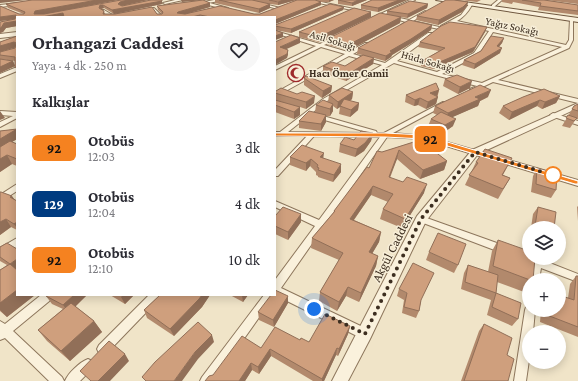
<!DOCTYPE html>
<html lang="tr">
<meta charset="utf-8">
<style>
:root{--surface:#fff;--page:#f7f7f7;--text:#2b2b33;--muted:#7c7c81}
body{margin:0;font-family:"Crimson Pro",serif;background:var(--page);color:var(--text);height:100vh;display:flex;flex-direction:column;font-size:15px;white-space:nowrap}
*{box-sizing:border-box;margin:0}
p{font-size:13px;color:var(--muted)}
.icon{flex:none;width:22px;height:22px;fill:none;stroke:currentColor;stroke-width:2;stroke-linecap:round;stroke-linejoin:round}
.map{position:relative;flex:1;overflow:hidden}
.drawer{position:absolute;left:16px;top:16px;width:260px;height:280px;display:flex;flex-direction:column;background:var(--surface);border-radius:0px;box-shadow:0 2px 10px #0003}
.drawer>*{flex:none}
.badge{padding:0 8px;border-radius:6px;font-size:14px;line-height:26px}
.tools{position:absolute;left:522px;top:221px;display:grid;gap:8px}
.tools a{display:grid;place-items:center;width:44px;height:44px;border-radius:50%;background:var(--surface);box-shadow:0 2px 10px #0003;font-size:20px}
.you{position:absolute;width:20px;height:20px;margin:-10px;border:3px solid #fff;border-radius:50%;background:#1a73e8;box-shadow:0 0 0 6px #1a73e833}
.map>.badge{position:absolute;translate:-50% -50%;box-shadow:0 0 0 2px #fff}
h2{padding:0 16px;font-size:15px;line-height:36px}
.round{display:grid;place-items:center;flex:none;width:42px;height:42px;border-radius:21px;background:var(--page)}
.summary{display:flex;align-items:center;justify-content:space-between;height:68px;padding:0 16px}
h1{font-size:19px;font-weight:700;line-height:30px}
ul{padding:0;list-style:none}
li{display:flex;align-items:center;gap:12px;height:56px;padding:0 16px}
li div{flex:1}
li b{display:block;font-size:15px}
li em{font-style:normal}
li .badge{min-width:44px;font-weight:700;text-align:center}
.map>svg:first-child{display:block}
</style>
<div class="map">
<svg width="578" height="381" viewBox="0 0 578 381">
<rect width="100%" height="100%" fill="#f0e4c8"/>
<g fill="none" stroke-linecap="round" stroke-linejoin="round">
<g stroke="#8d765c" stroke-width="2">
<path id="minor" d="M175 0H183L165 4 163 3Z
M243 0H249L280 8 278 9Z
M305 0H312L363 11 361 12Z
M410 0H415L375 19 372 18Z
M498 0H502L494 7H492V5Z
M206 2 228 8 229 9 227 10 205 4Z
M18 3 17 5 0 7V5Z
M469 4 472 5C468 12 464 17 457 21L566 45 569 40 570 19 573 18V40L569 48 498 80 578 99V103L493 82 472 92 470 91V89L477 86 435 75 394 63 327 101 288 132 370 133 314 117V115L316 114 376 131 377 133H384L443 102 445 103V105L393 133 426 136 578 180V186L423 139 387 137 326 224 325 227 323 228 281 288 369 330 371 334 369 338 365 339 361 338 275 295 214 381H200L202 377 264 295H275V280L315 226 275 207V201L319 220 380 137 314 136 278 176H275V170L307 136H275V132H280L323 99 382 65 349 56 275 97V93L345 54 321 47 275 70V66L316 46 275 33V31L320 44 335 36H339V38L324 45 348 52 365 43H369V45L353 54 385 63 428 33H432V35L397 61 437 72 474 53 489 31 454 23 441 28V26L461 15ZM493 32 562 47 482 83 442 74 478 55Z
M152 8H154L163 17H159Z
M102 10H104L116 17H111L102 12Z
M425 11 426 13 413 21 439 27V29L410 23 402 27 401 25 406 22 388 17 390 16 409 20Z
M17 67V71L0 78V74Z
M0 111 17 112V118L0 127V122L13 116 0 115Z
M553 113 578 121V125L551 116 550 115Z
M17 184V191L0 202V195Z
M421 216 508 247 510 250 508 253 505 254 418 221 417 219 418 217Z
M17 238V247L0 257V248Z
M525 254 529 255V258H537L578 274V282L541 268 539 280H529L532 265 522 261 520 258 522 255Z
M41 295H54L53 298 13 331 62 377 64 381H49L5 338 0 340V321L5 324Z
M149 295H161L160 298 107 353 103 355 99 353 97 349 99 345Z
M529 305V310H535L533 332H529V360L526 381H514L525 310 526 307Z
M88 359 92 361 94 365 92 369 80 381H65C68 373 80 362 88 359Z"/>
</g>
<g stroke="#8d765c" stroke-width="2">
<path id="tertiary" d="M214 0H225L196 5 194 4Z
M17 32V36L0 38V34Z
M578 103V108L478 154 426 221 370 339 348 381H332L417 216 472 150Z"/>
</g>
<g stroke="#6f573f" stroke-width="2">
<path id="secondary" d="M436 0H450L578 18V22Z"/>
</g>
<use href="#minor" fill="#faf1dc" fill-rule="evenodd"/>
<use href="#tertiary" fill="#faf1dc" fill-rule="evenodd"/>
<use href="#secondary" fill="#faf1dc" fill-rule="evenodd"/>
</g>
<path fill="#b2896c" d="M32 0H118L43 14 121 0H148L122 6 151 0H162V4L114 14 104 8 101 9 104 11 105 14H115L152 7 157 14H162L158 10 157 6 203 0 210 3V7L184 14 220 6 254 14H260L297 0H334L329 2H321V5L275 24V17H17V26L6 28 3 32 0 33V22L15 19 0 21V6L19 14H24L8 8 6 4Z
M215 0H296L278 5 263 3 270 4V8L259 13 215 3Z
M338 0H367L352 6 338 4Z
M372 0H407L378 12 361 9V5Z
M460 0H481L477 2Z
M502 0H544L578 5V15L538 10 539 7 513 2 512 4 502 2Z
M546 0H578V4Z
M468 2 467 6 462 12 438 25 416 20 417 16Z
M428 4 427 8 407 18 401 17 400 23 349 50 328 45 329 38 387 14V11Z
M344 7 343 10 291 33 275 30 283 37 275 40V25Z
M371 12V17L319 42 299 37V32Z
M432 25 431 30 410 44 392 55 391 57 385 61 374 58 373 64 346 81 323 73V66H345L362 55 357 54 358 48Z
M487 27 485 32 473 52 433 69 421 66 422 61 439 51 418 47 420 42Z
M17 36V71L15 66 0 73V59L13 61 15 66V61L0 59V52L15 48V47L0 52V42Z
M504 38 502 43 499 47 500 53 474 69 462 65 464 60Z
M304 78 332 86 331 92 322 98 304 85Z
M445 79 470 88 458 94 443 86Z
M439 90 436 104 426 109 418 105 414 106 405 102 406 95Z
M275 91 314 103 306 109 300 107V115L294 119 275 112Z
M353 92 352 99 350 101 359 103 358 110 350 117 339 114 340 107 337 109 333 106V111L330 116H326V122L321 131 299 128V121L315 112 316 105 328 102 329 95Z
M560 96 556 103 542 109 537 106 509 120 499 113 503 106Z
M488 97 480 101 478 106 452 117 453 126 443 133 428 126 431 119 437 115 433 113 435 106Z
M578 104V119H576L570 128 562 126 574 106Z
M17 129V139L12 142 17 144V166L12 164 0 172V131Z
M373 133 371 141 364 151 355 157 339 152 340 144Z
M420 140 447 161 444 170 420 179 397 159 390 178 424 193 402 228 380 219 383 209 388 202 371 195 354 220 381 232 379 242 372 254 378 256 376 266 359 302 346 296 337 311 319 301 320 292 339 260 311 248 312 238 333 213 334 211 382 152Z
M290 157 324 158 341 172 333 182 318 177V176L316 175V172L310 166 306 171 290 165Z
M512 158 503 175 510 178 498 199 465 185 476 162Z
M537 168 556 190 551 198 531 192 533 176Z
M0 192 17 201V230L11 227 0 235Z
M578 206V221L577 207Z
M538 207 554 228H531L533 214Z
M301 214V222L288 240 275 234V216Z
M498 240 533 280H529V286L524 292 497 282 496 293 518 319 512 326 487 315 491 300 461 289 464 273 468 265 488 272 492 251Z
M7 243 17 295H35L7 317 0 311V270L7 265 0 261V247Z
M429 252 458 265 454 273 426 260Z
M576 276H578V337L540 322 541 310H559L568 298 570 284Z
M399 289 421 301 419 311 416 318 402 313 404 300 397 296Z
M48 295H87L75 306 94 321 102 332 70 361 47 341 38 330 63 309 52 304 46 296Z
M110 295H134L125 304Z
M160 295H210L202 307 174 336 147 318 144 310Z
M230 295H248L243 302Z
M288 296V303L274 327 259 320 258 312Z
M484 324 507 355 508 381H461L479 331Z
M350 326 348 334 338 356 336 355 324 381H313L271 356 259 374 252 370 245 381H205L213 375 261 348 300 340 309 342Z"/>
<path fill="#916f58" d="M0 0H27L0 3Z
M97 0H118L37 16 34 14 35 11Z
M128 0H148L121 6 118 4 120 2Z
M162 0V4L114 14 112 10Z
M181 0H205L182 2Z
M283 0H296L278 5V2Z
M329 0H334L329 2Z
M358 0H367L352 6V3Z
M399 0H407L378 12V8Z
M321 2V5L275 24V20Z
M468 2 467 6 462 12 438 25 439 20Z
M210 3V7L179 16 177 13 178 12Z
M270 4V8L259 13V9Z
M428 4 427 8 407 18 408 14Z
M100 5H103L104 8 101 9 99 8Z
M344 7 343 10 291 33V29Z
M371 12V17L319 42V37Z
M63 13 64 17H42Z
M16 15 17 19 0 21V17Z
M200 15V17H192Z
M401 17 400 23 349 50 350 44Z
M17 21V26L6 28 3 32 0 33V28L4 23Z
M432 25 431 30 410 44 392 55 391 57 385 61 386 56 390 51Z
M487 27 485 32 473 52 433 69 435 64Z
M283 33V37L275 40V36Z
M300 38V43L280 52V47Z
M504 38 502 43 495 51 497 46Z
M14 42 17 47 0 52V46Z
M502 48 500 53 474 69 475 64Z
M288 50V55L287 58 275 65V60Z
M374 58 373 64 346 81 347 75Z
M13 61 15 66 0 73V67Z
M472 81 470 88 458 94 460 87Z
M332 86 331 92 322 98 323 91Z
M439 90 437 96 430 93Z
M491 90 488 97 480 101 478 106 446 120 448 113 475 97Z
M353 92 352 99 340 107V106V107L337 109 338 102Z
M315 96 314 103 306 109V102Z
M560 96 556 103 542 109 545 102Z
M438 97 436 104 426 109 428 102Z
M420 98 418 105 414 106 415 100Z
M540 100 537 106 509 120 512 112Z
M359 103 358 110 350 117 351 110Z
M333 104V111L330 116V109Z
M300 107V115L294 119V112Z
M0 111 5 118 0 120Z
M326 115V122L321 131V124Z
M456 119 453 126 443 133 445 125Z
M17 129V139L0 149V139Z
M373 133 371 141 364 151 355 157 357 149Z
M399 150 397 159 386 186 389 177Z
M324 153 323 160 320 157Z
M7 155 12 164 0 172V159Z
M311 159 310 166 306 171V163Z
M447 161 444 170 420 179 423 170Z
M341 164V172L333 182 334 175Z
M427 184 424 193 402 228 405 219Z
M373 186 371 195 348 228 350 219Z
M12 196 17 203 10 197Z
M301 214V222L288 240V232Z
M6 219 11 227 0 235V222Z
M17 222V228L14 224Z
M381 232 379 242 367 262 369 252Z
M378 256 376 266 359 302 361 293Z
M17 259V271L10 264Z
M348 287 346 296 337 311 339 302Z
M17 290V295H35L7 317 0 310V303Z
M74 295H87L69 313 63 305Z
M123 295H134L125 304 121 297Z
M202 295H210L202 307 174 336 170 329Z
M242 295H248L243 302Z
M288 296V303L274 327 273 320Z
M94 321 102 332 70 361 61 351Z
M350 326 348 334 338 356 339 349Z
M212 335 214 342 198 359 182 381H174L195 352Z
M337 348 336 355 324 381H322V379Z
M270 349 271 356 259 374 258 367Z
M125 354 129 361 110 381H98Z
M251 363 252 370 245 381H239Z"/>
<path fill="#cf9f7d" stroke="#916f58" d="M32 0H97L35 11 34 14H44L121 0H128L120 2 118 4 122 6 151 0H162V1L112 10 103 5H100L99 8 104 11 103 14H115L152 7 157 14H162L163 12 157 6 203 0 210 3 178 12 177 13 185 14 220 6 254 14H260L297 0H315L321 2 275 20V17H210L200 15 192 17H64L63 13 42 17H17V21L4 23 1 28H0V22L15 19 16 15 0 17V6L19 14H24L25 12 6 4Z
M219 0H252L270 4 259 9Z
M269 0H283L278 2Z
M338 0H358L352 3Z
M372 0H399L378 8 361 5Z
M446 0H454L468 2 463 7 439 20 417 16Z
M522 0H544L578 5V11L540 6 541 3Z
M410 1 428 4 408 14 387 11Z
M330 4 344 7 291 29 275 26V25Z
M354 8 371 12 319 37 299 32Z
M380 13 401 17 350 44 329 38Z
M409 20 432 25 411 39 390 51 392 52 386 56 358 48Z
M450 22 487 27 475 47 435 64 422 61 445 48 420 42 441 26Z
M275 30 283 33 275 36Z
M291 35 300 38 280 47 288 50 287 54 275 60V42Z
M17 36V68L15 67V57L0 55V52L15 48 16 43 14 42 0 46V42Z
M491 36 504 38 497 46 502 48 475 64 464 60 481 51Z
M363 55 374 58 347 75 323 66 332 62 345 66Z
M0 59 13 61 0 67Z
M457 75 472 81 460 87 445 79Z
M306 76 332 86 323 91 304 78Z
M436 83 439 90 430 93 438 97 428 102 420 98 415 100 406 95Z
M480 85 491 90 475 97 480 99 448 113 435 106Z
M281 88 297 94 302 92 315 96 306 102 275 93V91H276Z
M342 88 353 92 338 102 329 95Z
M544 89 560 96 545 102 540 100 512 112 503 106 523 97Z
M344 99 359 103 351 110 340 106Z
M275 100 300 107 294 112 275 105Z
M323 100 333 104 330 109 316 105Z
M578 104V111L572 109 574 106Z
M309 111 326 115 321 124 299 121Z
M441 112 456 119 445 125 431 119Z
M568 115 577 118 574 121 566 118Z
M17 129 0 139V131Z
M361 131 373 133 365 143 357 149 340 144 345 137 354 140Z
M420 140 447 161 423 170 399 150 389 177 403 182 407 177 427 184 405 219 383 209 393 194 373 186 350 219 381 232 369 252 378 256 361 293 348 287 339 302 320 292 343 253 312 238 335 211H334L367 167 369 168 377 151 382 152Z
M10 141 17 144V159L7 155 0 159V147Z
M302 145 324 153 320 157 341 164 334 175 318 170 319 168 317 167 318 165 311 159 306 163 290 157Z
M485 149 512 158 502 175 510 178 503 189 469 175 478 163 476 162Z
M537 168 557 174 556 190 536 184Z
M0 192H1L12 196 10 197 17 201V222L14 224 6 219 0 222Z
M283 207 301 214 288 232 275 226V216Z
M538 207 556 212 554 228H542L535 226Z
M438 233 466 244 458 265 429 252Z
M498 240 529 251V258H535L533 280H530L493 266Z
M7 243 17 249V259L10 264 0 257V247Z
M413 263 434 273 421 300 419 311 404 307 407 293 399 289Z
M10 264 17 270V290L0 303V270Z
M468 265 498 275 496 293 465 282Z
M576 276H578V327L547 315V310H559V295L574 300Z
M275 290 288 296 273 320 258 312 271 295H275Z
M496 293 521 303 518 319 492 307Z
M48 295H74L63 305 46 296Z
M160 295H202L199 299 170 329 144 310Z
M71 303 94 321 61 351 38 330Z
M325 314 350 326 339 349 337 348 322 379 270 349 258 367 251 363 239 381H205L209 376 213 375 242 336 261 348 275 327 300 340 301 338 309 342Z
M198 322 212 335 195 352 174 381H146L142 377 155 362Z
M484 324 512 338 507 355 514 359 508 381H464Z
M109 341 125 354 98 381H91L80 371Z"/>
<path fill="#f58220" stroke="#fff" d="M273 133H385L424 135 578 181V184H575L424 139 385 137 275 136H273Z"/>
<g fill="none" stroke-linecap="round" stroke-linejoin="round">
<path stroke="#3d2e20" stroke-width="4" stroke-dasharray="0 7.2" d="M314 309 365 334 421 219 475 152 553 175"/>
</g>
<defs>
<g id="mosque-ring" transform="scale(0.9)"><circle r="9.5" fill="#f7eed8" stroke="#9e2a2b" stroke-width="1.5"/><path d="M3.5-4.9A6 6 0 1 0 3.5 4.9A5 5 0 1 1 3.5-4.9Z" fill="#9e2a2b"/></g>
</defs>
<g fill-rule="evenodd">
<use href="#mosque-ring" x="296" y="73"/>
</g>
<circle fill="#fff" stroke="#f58220" stroke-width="2" cx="553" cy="175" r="8"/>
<g text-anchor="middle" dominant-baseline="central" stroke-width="3" stroke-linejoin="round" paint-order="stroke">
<g font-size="11" fill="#3d2e20" stroke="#f7eed8">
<text transform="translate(512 26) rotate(12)">Yağız Sokağı</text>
<text transform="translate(333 40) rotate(17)">Asil Sokağı</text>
<text transform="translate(428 61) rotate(16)">Hüda Sokağı</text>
</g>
<g font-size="11" font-weight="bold" fill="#3d2e20" stroke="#f7eed8" text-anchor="start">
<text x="309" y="73">Hacı Ömer Camii</text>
</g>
<g font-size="13" fill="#3d2e20" stroke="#f7eed8">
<text transform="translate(392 248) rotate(-63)">Akgül Caddesi</text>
</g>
</g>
</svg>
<div class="tools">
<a><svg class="icon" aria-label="layers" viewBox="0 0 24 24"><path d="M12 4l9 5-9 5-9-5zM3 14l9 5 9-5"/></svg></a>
<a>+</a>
<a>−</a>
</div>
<div class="you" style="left:314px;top:309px"></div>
<b class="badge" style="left:430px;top:139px;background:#f58220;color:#111">92</b>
<section class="drawer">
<div class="summary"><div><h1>Orhangazi Caddesi</h1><p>Yaya · 4 dk · 250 m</p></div><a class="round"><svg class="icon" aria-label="heart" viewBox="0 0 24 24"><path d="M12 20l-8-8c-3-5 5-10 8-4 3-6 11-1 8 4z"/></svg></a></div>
<h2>Kalkışlar</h2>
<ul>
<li><span class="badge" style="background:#f58220;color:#111">92</span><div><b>Otobüs</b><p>12:03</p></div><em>3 dk</em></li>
<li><span class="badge" style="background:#003b80;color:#fff">129</span><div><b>Otobüs</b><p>12:04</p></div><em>4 dk</em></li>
<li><span class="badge" style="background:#f58220;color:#111">92</span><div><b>Otobüs</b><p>12:10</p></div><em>10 dk</em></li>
</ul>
</section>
</div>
